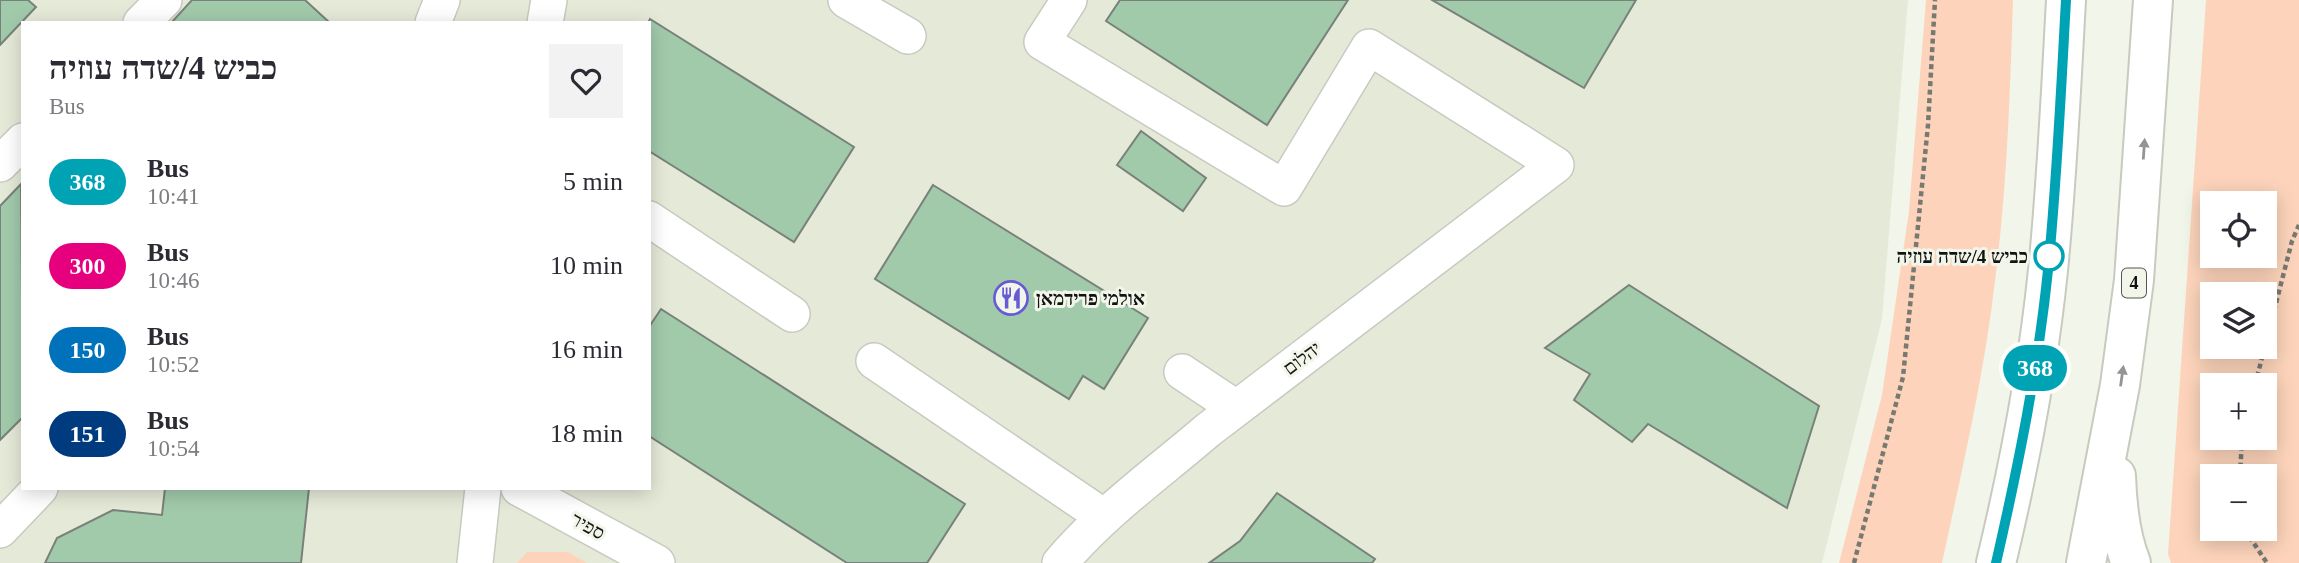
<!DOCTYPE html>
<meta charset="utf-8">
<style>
:root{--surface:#fff;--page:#f2f2f3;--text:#2b2b33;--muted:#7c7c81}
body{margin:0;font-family:"Times New Roman","Noto Sans Hebrew",serif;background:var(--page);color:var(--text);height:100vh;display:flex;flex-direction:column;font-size:26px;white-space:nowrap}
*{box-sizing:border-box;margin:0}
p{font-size:23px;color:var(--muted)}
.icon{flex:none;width:38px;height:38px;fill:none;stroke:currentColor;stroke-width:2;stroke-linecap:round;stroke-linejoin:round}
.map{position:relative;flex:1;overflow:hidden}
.details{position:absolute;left:21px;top:21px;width:630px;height:469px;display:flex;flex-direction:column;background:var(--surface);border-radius:0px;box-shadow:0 4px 18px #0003}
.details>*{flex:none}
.badge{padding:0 14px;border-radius:23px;font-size:24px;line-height:46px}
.tools{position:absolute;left:2200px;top:191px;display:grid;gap:14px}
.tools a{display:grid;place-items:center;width:77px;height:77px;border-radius:0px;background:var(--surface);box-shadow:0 4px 18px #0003;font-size:35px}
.map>.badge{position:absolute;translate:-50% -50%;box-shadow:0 0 0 4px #fff}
.round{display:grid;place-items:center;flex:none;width:74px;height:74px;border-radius:0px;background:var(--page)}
.summary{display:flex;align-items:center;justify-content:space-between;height:119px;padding:0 28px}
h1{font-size:33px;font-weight:800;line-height:52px}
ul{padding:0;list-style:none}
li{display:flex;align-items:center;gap:21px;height:84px;padding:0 28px}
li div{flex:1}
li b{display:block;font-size:26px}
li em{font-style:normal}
li .badge{min-width:77px;font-weight:700;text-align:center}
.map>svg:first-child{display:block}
</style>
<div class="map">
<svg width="2299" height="563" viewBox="0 0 2299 563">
<rect width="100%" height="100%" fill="#f2f5ea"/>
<path fill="#e5ead8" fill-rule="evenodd" d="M0 0H1908L1882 319 1822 563H0ZM23 23H649V488H23Z"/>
<path fill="#fdd4bb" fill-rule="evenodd" d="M1926 0H2013C2010 94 2007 188 1995 281 1984 376 1962 470 1942 563H1839L1882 395 1909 211Z
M2206 0H2299V563H2171L2168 554ZM2212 203H2264V256H2212ZM2264 294V346H2212V294ZM2212 385H2264V438H2212ZM2212 476H2264V528H2212Z
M527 552H568L587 563H517Z"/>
<path fill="#a1caab" stroke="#79817a" stroke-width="2" d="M0 0H28L36 7 0 45Z
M192 0H305L330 23H171Z
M1120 0H1348L1267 125 1106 21Z
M1432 0H1636L1584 88Z
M650 19 854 147 794 242 649 151 648 23Z
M1141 131 1206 178 1183 211 1117 165Z
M21 184 23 417 0 440V206Z
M933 185 1148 318 1104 389 1083 376 1069 399 875 279Z
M1629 285 1819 406 1787 508 1648 424 1632 442 1574 400 1590 374 1545 348Z
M661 309 965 504 927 563H847L649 436V327Z
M165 488H309L301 563H45L57 538 113 510 162 515Z
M1277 493 1375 559 1372 563H1209L1240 541Z"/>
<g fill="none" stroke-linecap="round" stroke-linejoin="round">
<g stroke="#c8cac0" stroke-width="38">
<path id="minor" d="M846 0 908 36
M141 23 164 0
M433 23 442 0
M545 23 549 0
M0 164 23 141
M649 219 792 314
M874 361 1104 517
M1182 372 1236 408
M519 488 657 563
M0 530 40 488
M475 563 483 488
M1060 563C1103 512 1158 473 1208 430L1556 165 1369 47 1284 188 1042 42 1069 0"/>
</g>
<g stroke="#c8cac0" stroke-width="42">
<path id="highway" d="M2116 476C2117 505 2120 536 2131 563
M1996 563C2019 467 2038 369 2048 270 2057 181 2061 90 2066 0
M2086 563 2120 385 2134 280 2153 0"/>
</g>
<path stroke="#777973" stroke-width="4.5" stroke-dasharray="5 3.5" stroke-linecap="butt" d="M2255 385 2292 241 2299 225
M2240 476 2242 438
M2248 528 2251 539 2267 563
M1854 563 1903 377 1928 125 1935 0"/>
<use href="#minor" stroke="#fff" stroke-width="35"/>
<use href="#highway" stroke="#fff" stroke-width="38"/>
</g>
<defs><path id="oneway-solid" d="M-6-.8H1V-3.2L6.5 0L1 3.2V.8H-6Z" transform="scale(1.75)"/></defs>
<g fill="#949593">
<use href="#oneway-solid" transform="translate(2144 149) rotate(-86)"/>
<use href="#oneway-solid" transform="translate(2122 376) rotate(-82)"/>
</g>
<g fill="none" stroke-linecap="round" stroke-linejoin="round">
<g stroke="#fff" stroke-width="16">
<path id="line" d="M1996 563C2018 467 2038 369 2048 270 2057 181 2061 90 2066 0"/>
</g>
<use href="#line" stroke="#00a3b4" stroke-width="10"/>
</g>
<defs>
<g id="restaurant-ring" transform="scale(1.75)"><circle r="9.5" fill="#f2f5ea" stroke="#675bd5" stroke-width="1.5"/><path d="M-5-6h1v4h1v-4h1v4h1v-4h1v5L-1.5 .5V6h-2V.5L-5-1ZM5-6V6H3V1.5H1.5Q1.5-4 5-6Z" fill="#675bd5"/></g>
</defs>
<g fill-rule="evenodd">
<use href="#restaurant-ring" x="1011" y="298"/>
</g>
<circle fill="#fff" stroke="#00a3b4" stroke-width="3.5" cx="2049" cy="256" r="14"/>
<g text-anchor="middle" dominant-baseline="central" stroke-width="6" stroke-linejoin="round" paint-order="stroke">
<rect fill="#f2f5ea" stroke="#555751" stroke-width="2" x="2122" y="268.5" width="24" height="29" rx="5"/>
<g font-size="18" font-weight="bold" fill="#121310">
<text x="2134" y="283">4</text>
</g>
<g font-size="19" font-weight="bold" fill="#121310" stroke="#f2f5ea" text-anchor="end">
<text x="2028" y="256">כביש 4/שדה עוזיה</text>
</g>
<g font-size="19" font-weight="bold" fill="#121310" stroke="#f2f5ea" text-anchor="start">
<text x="1036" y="298">אולמי פרידמאן</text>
</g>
<g font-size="19" fill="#121310" stroke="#f2f5ea">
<text transform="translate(1302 358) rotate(-37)">יהלום</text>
<text transform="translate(588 526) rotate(29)">ספיר</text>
</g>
</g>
</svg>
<div class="tools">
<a><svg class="icon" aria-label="locate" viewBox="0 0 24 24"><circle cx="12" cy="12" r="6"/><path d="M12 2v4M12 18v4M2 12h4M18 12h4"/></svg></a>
<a><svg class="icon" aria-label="layers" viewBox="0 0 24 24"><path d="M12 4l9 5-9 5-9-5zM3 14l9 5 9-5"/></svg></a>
<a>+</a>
<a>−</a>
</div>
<b class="badge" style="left:2035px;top:368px;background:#00a3b4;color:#fff">368</b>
<section class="details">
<div class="summary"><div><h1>כביש 4/שדה עוזיה</h1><p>Bus</p></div><a class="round"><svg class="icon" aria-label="heart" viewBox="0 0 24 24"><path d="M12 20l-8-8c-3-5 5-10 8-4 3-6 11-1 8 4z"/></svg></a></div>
<ul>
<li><span class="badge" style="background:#00a3b4;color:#fff">368</span><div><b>Bus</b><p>10:41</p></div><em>5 min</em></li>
<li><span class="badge" style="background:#e6007e;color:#fff">300</span><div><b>Bus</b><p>10:46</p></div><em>10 min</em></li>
<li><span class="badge" style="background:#0072bc;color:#fff">150</span><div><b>Bus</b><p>10:52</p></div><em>16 min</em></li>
<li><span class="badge" style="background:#003b80;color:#fff">151</span><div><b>Bus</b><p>10:54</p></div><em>18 min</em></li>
</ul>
</section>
</div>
